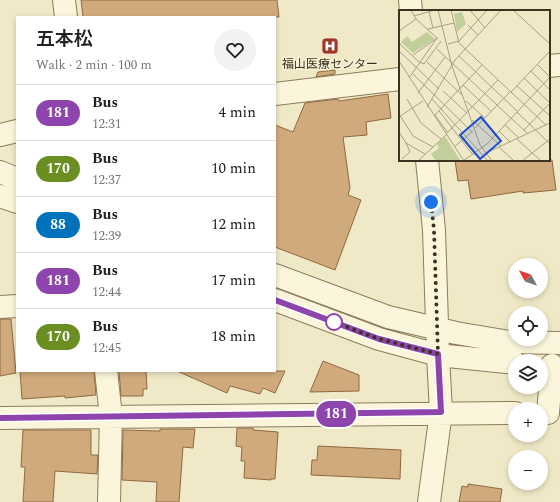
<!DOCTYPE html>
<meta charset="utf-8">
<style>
:root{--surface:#fff;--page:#f2f2f2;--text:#222;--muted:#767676;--line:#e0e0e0}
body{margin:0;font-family:Spectral,"Noto Sans JP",serif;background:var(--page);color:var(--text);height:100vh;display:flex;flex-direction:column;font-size:15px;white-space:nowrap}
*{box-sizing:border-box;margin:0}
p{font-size:13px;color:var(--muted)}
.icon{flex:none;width:22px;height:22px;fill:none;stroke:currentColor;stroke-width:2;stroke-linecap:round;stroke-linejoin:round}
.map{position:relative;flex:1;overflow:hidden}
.drawer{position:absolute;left:16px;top:16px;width:260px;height:356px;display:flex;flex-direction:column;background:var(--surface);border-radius:0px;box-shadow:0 2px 6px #0003}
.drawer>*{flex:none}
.badge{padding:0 8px;border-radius:13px;font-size:14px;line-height:26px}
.needle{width:26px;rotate:310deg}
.buttons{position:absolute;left:508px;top:258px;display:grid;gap:8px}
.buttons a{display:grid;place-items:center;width:40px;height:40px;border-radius:50%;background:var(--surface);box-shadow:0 2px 6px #0003;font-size:20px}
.you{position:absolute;width:20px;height:20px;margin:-10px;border:3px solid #fff;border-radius:50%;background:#1a73e8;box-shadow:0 0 0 6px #1a73e833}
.map>.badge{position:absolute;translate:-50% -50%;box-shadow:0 0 0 2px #fff}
.round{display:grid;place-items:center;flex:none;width:42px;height:42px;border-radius:21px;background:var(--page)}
.summary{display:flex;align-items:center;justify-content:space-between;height:68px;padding:0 20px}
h1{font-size:19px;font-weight:600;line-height:30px}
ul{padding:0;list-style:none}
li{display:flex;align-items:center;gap:12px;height:56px;padding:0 20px;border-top:1px solid var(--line)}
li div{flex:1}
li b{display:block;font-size:15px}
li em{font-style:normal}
li .badge{min-width:44px;font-weight:700;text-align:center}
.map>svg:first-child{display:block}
</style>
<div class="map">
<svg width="560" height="502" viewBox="0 0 560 502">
<rect width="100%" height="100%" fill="#f0e9c7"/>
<path fill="#d0aa7c" stroke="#8e6940" d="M81 0H277L279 17H83Z
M335 70V74L316 77 318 72Z
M388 94 391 118 366 122 367 135 343 137 350 188 348 195 361 200 335 270 275 247V125L293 132 305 103 338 99 339 101Z
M455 160H552L556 190 523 193V191L471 199 468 180 458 181Z
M0 319H11L16 373 0 376Z
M323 361 359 375V391L310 392Z
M20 371H94L96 395 65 398V396L22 399Z
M119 371H146L147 389H143V396H121Z
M177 371H285L275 393 263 388 260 394 230 386 227 393Z
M237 428H253V430L278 432 275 479H271V480L244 478 245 461H241L242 447 236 446Z
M160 429H195L193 448 183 447 179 502H156L157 482 122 480 123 430 160 431Z
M23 430H91V455H98L97 474 55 471 53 502H23L25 467H21Z
M318 446 401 450 400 479 311 475 312 460H317Z
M468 484 502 489 500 502H459L462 486 468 487Z"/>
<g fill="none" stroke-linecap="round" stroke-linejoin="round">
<g stroke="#8d7c5b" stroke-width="24">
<path id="minor" d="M64 0 66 17
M410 0 411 11
M549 66 560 65
M275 94 400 79
M0 135 17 131
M427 160 434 230 438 355 441 412 429 502
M0 172 17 179
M0 196 17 202
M275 275 388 317 456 333 509 342 560 343
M275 300 379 339 438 355 515 363
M0 307 17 306
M106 371 111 416 109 502
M548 413 552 365
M0 418 515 413"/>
</g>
<use href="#minor" stroke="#faf5db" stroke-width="22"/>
</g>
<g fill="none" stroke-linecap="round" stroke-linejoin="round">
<g stroke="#fff" stroke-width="9">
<path id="line" d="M0 418 441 412 438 354 379 339 275 300"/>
</g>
<use href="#line" stroke="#8e44ad" stroke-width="6"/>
<path stroke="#3d3220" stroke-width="4" stroke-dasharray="0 7.2" d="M334 322 379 339 438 354 434 230 431 202"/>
</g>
<defs>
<g id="hospital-square" transform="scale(0.9)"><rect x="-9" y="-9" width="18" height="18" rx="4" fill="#9f3729" stroke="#f7f2d7"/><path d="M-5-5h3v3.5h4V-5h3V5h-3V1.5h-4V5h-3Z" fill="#fff"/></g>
</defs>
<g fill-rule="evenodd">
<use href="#hospital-square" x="330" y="46"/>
</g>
<circle fill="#fff" stroke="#8e44ad" stroke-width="2" cx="334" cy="322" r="8"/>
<g text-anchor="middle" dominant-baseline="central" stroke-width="3" stroke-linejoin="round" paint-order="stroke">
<g font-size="12" fill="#3d3220" stroke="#f7f2d7">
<text x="330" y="64">福山医療センター</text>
</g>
</g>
<g transform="translate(399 10)">
<rect width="151" height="151" fill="#f0e9c7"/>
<path d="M63 2 67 14 58 22 55 4ZM28 22 36 29 17 41 14 43 2 32 8 26 13 32ZM46 127 47 128 61 150 37 151 32 144 40 138 38 134Z" fill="#c2cf9a"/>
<path fill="none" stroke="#a8a084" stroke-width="1" d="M12 0 17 9 39 29M39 0 53 56 81 135 93 151M52 0 60 33 147 115M71 0 86 18M114 0 151 34M30 2 34 18M15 6 36 0M69 15 79 25M29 19 55 13M0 21 17 9M0 33 20 52 25 54 42 31M49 34 60 31 88 0M38 39 129 124M0 41 40 79M14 45 37 29M60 46 119 102M0 51 65 151M28 52 63 85M138 54 151 67M132 61 151 80M14 64 73 122M10 68 38 28M125 68 151 93M64 75 92 101M118 76 151 106M44 81 68 103M112 82 151 41M19 83 46 47M8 89 22 113 42 129M33 89 89 151M67 91 86 108M28 97 56 50 102 0M40 101 74 145M118 102 151 134M0 104 14 126 34 137M36 105 49 123M35 106 83 55M0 107 24 91M73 110 102 136M106 115 120 128M76 118 111 82M125 120 151 93M100 121 111 132M0 122 7 133 26 144M47 124 99 70M118 129 142 151M55 137 74 121M100 137 115 151M87 143 151 113M3 149 11 142 7 133M19 151 47 125M64 151 88 134 151 67M123 151 151 129"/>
<path fill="#1d4ed8" fill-opacity="0.15" stroke="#1d4ed8" stroke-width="2" d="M82 107 102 131 81 149 61 125Z"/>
<rect width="151" height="151" fill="none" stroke="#3d3220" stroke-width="2"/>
</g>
</svg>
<div class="buttons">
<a><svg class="needle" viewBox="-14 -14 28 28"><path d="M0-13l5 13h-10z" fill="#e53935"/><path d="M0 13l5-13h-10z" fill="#767676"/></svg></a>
<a><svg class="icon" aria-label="locate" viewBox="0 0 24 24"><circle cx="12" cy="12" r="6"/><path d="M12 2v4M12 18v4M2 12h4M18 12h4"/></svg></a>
<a><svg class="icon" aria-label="layers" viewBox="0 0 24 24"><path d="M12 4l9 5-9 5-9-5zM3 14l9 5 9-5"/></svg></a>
<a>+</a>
<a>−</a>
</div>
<div class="you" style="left:431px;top:202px"></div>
<b class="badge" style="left:336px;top:414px;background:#8e44ad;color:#fff">181</b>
<section class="drawer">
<div class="summary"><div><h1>五本松</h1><p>Walk · 2 min · 100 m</p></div><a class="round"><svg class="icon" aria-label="heart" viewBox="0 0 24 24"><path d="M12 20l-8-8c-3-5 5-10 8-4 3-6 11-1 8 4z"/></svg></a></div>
<ul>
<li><span class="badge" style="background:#8e44ad;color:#fff">181</span><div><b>Bus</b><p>12:31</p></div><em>4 min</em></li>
<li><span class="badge" style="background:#6b8e23;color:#fff">170</span><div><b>Bus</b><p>12:37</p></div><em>10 min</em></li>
<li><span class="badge" style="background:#0072bc;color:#fff">88</span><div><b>Bus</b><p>12:39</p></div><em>12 min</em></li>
<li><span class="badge" style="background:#8e44ad;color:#fff">181</span><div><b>Bus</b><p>12:44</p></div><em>17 min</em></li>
<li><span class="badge" style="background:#6b8e23;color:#fff">170</span><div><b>Bus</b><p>12:45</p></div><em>18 min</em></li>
</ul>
</section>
</div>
